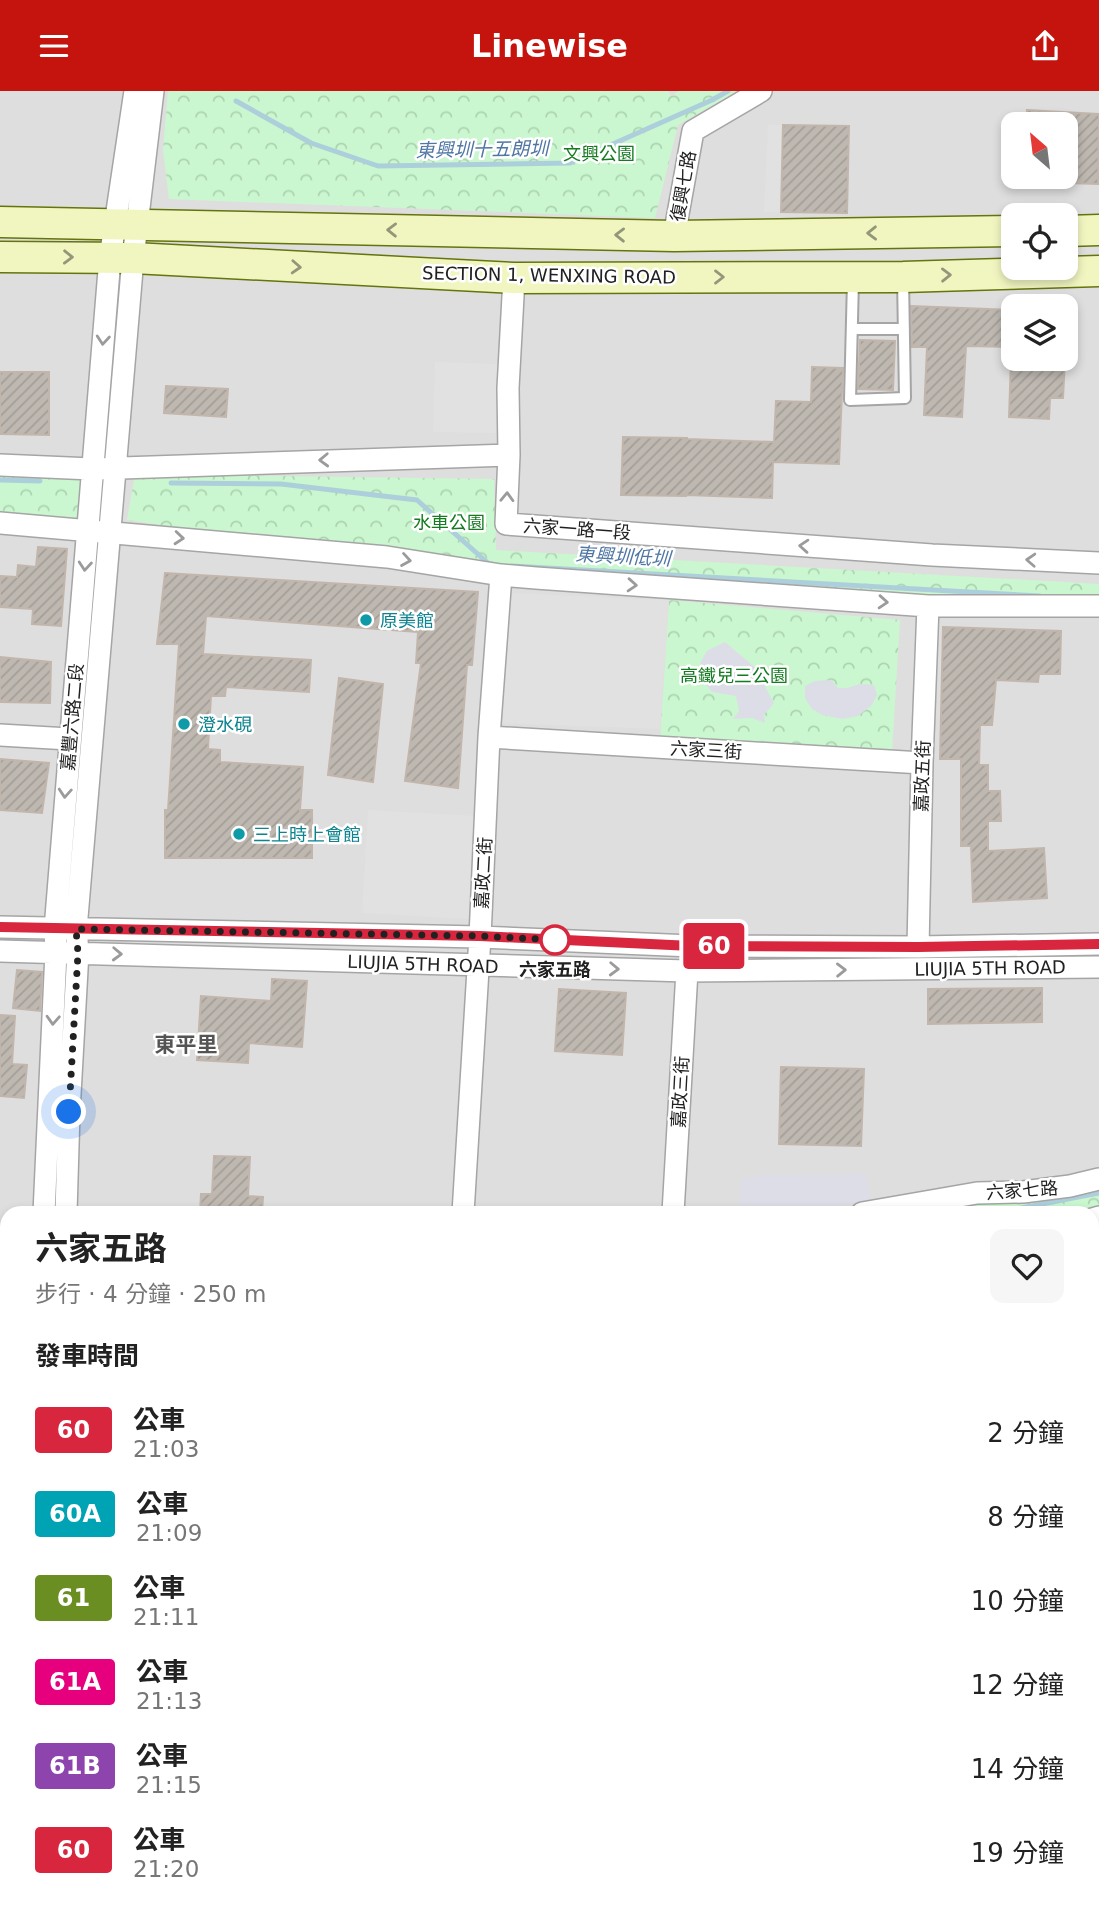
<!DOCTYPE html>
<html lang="zh-TW">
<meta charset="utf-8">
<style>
:root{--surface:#fff;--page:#f6f6f6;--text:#222;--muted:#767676;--accent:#c5140e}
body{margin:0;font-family:"DejaVu Sans","Noto Sans TC",sans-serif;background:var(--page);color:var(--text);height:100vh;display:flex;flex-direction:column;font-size:26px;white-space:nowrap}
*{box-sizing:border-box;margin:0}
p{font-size:23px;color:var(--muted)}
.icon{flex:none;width:38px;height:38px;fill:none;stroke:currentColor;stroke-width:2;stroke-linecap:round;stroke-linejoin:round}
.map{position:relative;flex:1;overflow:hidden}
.panel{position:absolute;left:0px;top:1115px;width:1099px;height:702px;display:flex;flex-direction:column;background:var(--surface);border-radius:21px 21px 0 0;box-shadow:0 4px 10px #0003}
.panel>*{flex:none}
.badge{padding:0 14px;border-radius:5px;font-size:24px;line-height:46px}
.needle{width:46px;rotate:332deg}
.tools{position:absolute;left:1001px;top:21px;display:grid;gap:14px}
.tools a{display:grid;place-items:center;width:77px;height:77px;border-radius:14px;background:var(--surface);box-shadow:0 4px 10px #0003;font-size:35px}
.you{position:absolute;width:35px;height:35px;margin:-18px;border:5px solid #fff;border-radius:50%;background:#1a73e8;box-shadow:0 0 0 10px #1a73e833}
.map>.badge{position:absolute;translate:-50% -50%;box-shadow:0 0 0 4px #fff}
h2{padding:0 35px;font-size:26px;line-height:63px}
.round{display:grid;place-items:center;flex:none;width:74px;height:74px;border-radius:14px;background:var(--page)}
.overview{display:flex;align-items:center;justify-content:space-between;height:119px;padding:0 35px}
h1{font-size:33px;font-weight:700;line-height:52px}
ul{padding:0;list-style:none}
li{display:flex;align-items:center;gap:21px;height:84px;padding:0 35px}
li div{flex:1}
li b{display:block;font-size:26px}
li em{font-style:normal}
li .badge{min-width:77px;font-weight:700;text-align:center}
header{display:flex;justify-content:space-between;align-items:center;height:91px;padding:0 35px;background:var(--accent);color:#fff;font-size:32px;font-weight:700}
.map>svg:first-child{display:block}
</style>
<header><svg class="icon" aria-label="menu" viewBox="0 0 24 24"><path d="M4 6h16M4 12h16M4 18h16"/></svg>Linewise<svg class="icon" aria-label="share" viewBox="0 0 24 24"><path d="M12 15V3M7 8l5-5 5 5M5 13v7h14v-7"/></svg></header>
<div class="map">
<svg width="1099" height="1815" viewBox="0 0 1099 1815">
<defs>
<pattern id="farmland-rules" width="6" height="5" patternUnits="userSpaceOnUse" patternTransform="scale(1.75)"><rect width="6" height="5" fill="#ebeed5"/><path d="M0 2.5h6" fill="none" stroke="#c9ccb7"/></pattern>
<pattern id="forest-firs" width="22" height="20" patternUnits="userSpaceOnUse" patternTransform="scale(1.75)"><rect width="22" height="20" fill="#accda0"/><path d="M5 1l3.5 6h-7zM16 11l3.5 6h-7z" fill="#94b08a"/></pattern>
<pattern id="park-crowns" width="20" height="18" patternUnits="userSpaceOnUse" patternTransform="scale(1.75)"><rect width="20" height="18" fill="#caf7cf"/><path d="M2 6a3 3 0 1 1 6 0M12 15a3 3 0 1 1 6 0" fill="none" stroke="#add3b1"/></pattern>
<pattern id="building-hatch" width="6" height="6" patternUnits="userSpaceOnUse" patternTransform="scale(1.75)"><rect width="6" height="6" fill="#beb8b1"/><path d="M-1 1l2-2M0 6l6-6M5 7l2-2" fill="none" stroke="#a39e98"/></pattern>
</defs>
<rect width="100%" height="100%" fill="#f1eee8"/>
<path fill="#dfdede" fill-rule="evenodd" d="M0 0H1099V1622H1092V1122H7V1587H0ZM1013 33H1066V86H1013ZM1013 124H1066V177H1013ZM1013 215H1066V268H1013Z"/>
<path fill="url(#farmland-rules)" d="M0 1760 7 1761 1 1815H0Z
M87 1810H395V1815H87Z"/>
<path fill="url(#forest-firs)" d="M1092 1802H1099V1815H395V1810H1092Z"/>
<path fill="url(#park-crowns)" d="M168 0H668L671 5 679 0H737L678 34 655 127 169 108 163 59Z
M0 381 81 384 77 430 0 424Z
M135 383 494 388 496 459 1099 493V516L496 483 127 429Z
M669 509 900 529 892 661 660 650Z
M1099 1094V1117L1065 1122H914Z"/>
<path fill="#e1e1e1" d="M768 34H783L781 121H764Z
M435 271 499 273 497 342 433 341Z
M507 502 669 509 660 638 500 632Z
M368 719 476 725 469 828 362 822Z"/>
<path fill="#dddde7" d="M725 551 764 584 765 596 774 612 764 624 765 632 752 627 733 628 739 620 736 605 712 601 704 591 700 572 707 560Z
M831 589 838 597H847L860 593 874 594 877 604 872 614 858 625 843 628 822 624 812 618 805 607V595L815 590Z
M866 1083 870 1109 799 1122H739L741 1088 766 1084Z"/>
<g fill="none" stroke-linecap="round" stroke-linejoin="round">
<path stroke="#accfdb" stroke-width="5" d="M236 10 311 52 378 75 570 72 712 9 728 0
M0 389 40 390
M171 392 281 393 417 409 489 473H491
M512 475 1040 505
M996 1122 1099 1102
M50 1815V1810"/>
</g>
<path fill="url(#building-hatch)" stroke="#c2b6ac" stroke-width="2" d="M1027 19 1099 23 1098 93 1066 92V33H1026Z
M783 34 849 35 847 122 781 121Z
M911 215 1013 219V256L966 255 962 326 924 324 927 256H912Z
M860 249 895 250 893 299 858 298Z
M1011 268H1065L1063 307H1050L1049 328 1009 326Z
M812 276 843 277 839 373 773 371 772 407 686 404V405L621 404 623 346 687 347V348L774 351 776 310 811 311Z
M0 281H49V344L0 343Z
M166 295 228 298 226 326 164 322Z
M38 456 67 458 61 535 32 533 33 518 0 516V485L17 486 18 474 36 476Z
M165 482 478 501 472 574H467L458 697 405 690 421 572H416L418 541 206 525 203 563 311 569 309 601 226 596 225 605H211L208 658 220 659V671L303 676 300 719H312V767H165V719H168L179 553H157Z
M943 536 1061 540 1060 583H1039L1038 591 996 589 992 634H980L979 674H988V700H1000L1001 730H988V760L1044 757 1047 807 973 811 971 755H961V668H940Z
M0 566 51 571 50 612 0 611Z
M339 587 383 593 373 691 328 684Z
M0 668 49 672 42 722 0 719Z
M17 879 42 881 40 920 13 917Z
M272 888 307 890 302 956 249 952 248 972 197 969 201 905 271 910Z
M1042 897V931L928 933V898Z
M559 898 626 902 622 964 555 960Z
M0 924 15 925 12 973 27 974 24 1007 0 1005Z
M781 976 864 978 861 1055 779 1053Z
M214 1065 250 1066 248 1105 263 1106 262 1122H200L201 1103H212Z"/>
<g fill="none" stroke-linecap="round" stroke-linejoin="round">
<g stroke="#a5a5a5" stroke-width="14">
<path id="lane" d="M853 189 850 309 905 307 903 187
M852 238H904"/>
</g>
<g stroke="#a5a5a5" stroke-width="24">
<path id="street" d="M674 145 693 40 761 0
M509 364 508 297 514 187
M0 374 92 378 509 364 506 433 932 464 1099 472
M0 432 387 466 501 484 536 487 928 515H1099
M0 644 69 648
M489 646 922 672
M0 836 480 846 692 855 918 856 1099 853
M918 856 922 672 928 515
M0 860 687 880 1099 876
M44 1122 56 861 55 838 110 167 135 0
M66 1122 69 1021 78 861 76 838 133 167 153 0
M463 1122 480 846 489 646 501 484
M673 1122 687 880
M862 1122 977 1102 1023 1101 1070 1095 1099 1088
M1092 1128 1099 1126
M0 1253H7
M0 1295 7 1296
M0 1436 7 1437"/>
</g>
<g stroke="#65740d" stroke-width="33">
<path id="secondary" d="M0 131 674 145 1013 140
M1066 140 1099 139
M0 166 133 167 514 187 903 186 1099 180
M0 1621 7 1622
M0 1643H7
M1092 1655H1099
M1092 1687H1099"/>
</g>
<use href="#lane" stroke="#fff" stroke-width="10"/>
<use href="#street" stroke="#fff" stroke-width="21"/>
<use href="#secondary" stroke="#f1f6c1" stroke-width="30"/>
</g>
<defs><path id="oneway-chevron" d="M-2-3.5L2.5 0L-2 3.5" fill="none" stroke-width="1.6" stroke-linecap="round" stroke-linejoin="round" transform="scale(1.75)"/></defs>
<g stroke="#939679">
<use href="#oneway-chevron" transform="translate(392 139) rotate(-179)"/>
<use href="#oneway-chevron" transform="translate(872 142) rotate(179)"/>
<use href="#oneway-chevron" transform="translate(620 144) rotate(-179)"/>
<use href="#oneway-chevron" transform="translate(68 166) rotate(1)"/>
<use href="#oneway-chevron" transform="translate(296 176) rotate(3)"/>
<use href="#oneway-chevron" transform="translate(946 184) rotate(-1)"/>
<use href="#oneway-chevron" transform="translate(719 186)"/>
</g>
<g stroke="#9b9b9b">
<use href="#oneway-chevron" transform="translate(103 249) rotate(95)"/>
<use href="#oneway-chevron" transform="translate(324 369) rotate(178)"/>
<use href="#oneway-chevron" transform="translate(507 406) rotate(-88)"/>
<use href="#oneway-chevron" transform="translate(179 447) rotate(5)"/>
<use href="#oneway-chevron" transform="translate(804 455) rotate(-176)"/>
<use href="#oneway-chevron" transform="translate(406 469) rotate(9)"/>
<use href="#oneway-chevron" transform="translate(1031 469) rotate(-177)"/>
<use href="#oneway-chevron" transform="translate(85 475) rotate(95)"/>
<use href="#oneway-chevron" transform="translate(632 494) rotate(4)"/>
<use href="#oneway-chevron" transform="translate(883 511) rotate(4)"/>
<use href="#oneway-chevron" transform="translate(65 702) rotate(94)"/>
<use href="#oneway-chevron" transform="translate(117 863) rotate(2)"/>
<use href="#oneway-chevron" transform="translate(614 878) rotate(2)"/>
<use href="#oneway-chevron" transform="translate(841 879) rotate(-1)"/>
<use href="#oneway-chevron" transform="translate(53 929) rotate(93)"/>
</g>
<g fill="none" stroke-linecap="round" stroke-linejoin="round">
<g stroke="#fff" stroke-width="16">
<path id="line" d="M0 836 480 845 692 855 918 856 1099 853"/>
</g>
<use href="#line" stroke="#d7263d" stroke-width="10"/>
<path stroke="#212121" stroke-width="7" stroke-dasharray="0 12.6" d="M69 1021 78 862 76 838 480 845 559 849H555"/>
</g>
<g fill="#0f9aa8" stroke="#fff" stroke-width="2.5">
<circle cx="366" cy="529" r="7"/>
<circle cx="184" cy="633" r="7"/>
<circle cx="239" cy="743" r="7"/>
</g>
<circle fill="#fff" stroke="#d7263d" stroke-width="3.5" cx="555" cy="849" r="14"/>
<g text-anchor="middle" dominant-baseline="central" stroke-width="5" stroke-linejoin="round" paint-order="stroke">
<g font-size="18" fill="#147b20" stroke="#fff">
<text x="599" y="62">文興公園</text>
<text x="449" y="431">水車公園</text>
<text x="734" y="584">高鐵兒三公園</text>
</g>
<g font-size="18" fill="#212121" stroke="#fff">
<text transform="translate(683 95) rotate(-80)">復興七路</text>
<text transform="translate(549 184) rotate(1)">SECTION 1, WENXING ROAD</text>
<text transform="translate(577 438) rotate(4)">六家一路一段</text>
<text transform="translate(72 626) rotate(-85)">嘉豐六路二段</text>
<text transform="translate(706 659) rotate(3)">六家三街</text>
<text transform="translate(922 685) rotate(-88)">嘉政五街</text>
<text transform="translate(483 782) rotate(-87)">嘉政二街</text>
<text transform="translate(423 873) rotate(2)">LIUJIA 5TH ROAD</text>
<text transform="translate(990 877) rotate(-1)">LIUJIA 5TH ROAD</text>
<text transform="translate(680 1001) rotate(-87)">嘉政三街</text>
<text transform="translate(1022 1099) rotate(-4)">六家七路</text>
</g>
<g font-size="18" fill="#0d838f" stroke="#fff" text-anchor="start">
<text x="380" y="529">原美館</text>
<text x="198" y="633">澄水硯</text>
<text x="253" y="743">三上時上會館</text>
</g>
<g font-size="18" font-weight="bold" fill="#212121" stroke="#fff">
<text x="555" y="878">六家五路</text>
</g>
<g font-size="19" font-style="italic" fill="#5077a4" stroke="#fff">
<text transform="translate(482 58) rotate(-1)">東興圳十五朗圳</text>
<text transform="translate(623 465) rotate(3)">東興圳低圳</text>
</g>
<g font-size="21" font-weight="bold" fill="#545454" stroke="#fff">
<text x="186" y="954">東平里</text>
</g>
</g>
</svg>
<div class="tools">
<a><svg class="needle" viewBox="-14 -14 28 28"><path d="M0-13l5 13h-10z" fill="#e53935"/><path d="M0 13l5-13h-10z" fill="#767676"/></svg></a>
<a><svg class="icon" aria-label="locate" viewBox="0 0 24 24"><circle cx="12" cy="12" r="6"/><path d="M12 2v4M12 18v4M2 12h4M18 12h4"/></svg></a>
<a><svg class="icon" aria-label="layers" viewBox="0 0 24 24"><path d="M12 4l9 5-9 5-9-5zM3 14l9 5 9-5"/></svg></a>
</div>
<div class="you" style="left:69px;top:1021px"></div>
<b class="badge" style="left:714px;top:855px;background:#d7263d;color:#fff">60</b>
<section class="panel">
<div class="overview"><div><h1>六家五路</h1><p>步行 · 4 分鐘 · 250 m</p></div><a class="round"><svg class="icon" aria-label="heart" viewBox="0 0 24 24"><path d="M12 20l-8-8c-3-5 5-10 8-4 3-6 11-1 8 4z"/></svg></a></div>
<h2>發車時間</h2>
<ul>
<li><span class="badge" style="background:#d7263d;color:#fff">60</span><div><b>公車</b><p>21:03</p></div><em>2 分鐘</em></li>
<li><span class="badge" style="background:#00a3b4;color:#fff">60A</span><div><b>公車</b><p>21:09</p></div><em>8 分鐘</em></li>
<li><span class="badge" style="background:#6b8e23;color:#fff">61</span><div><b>公車</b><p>21:11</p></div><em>10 分鐘</em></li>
<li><span class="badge" style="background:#e6007e;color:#fff">61A</span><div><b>公車</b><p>21:13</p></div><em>12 分鐘</em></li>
<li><span class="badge" style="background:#8e44ad;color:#fff">61B</span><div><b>公車</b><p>21:15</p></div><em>14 分鐘</em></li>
<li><span class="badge" style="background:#d7263d;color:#fff">60</span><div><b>公車</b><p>21:20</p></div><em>19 分鐘</em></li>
</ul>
</section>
</div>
